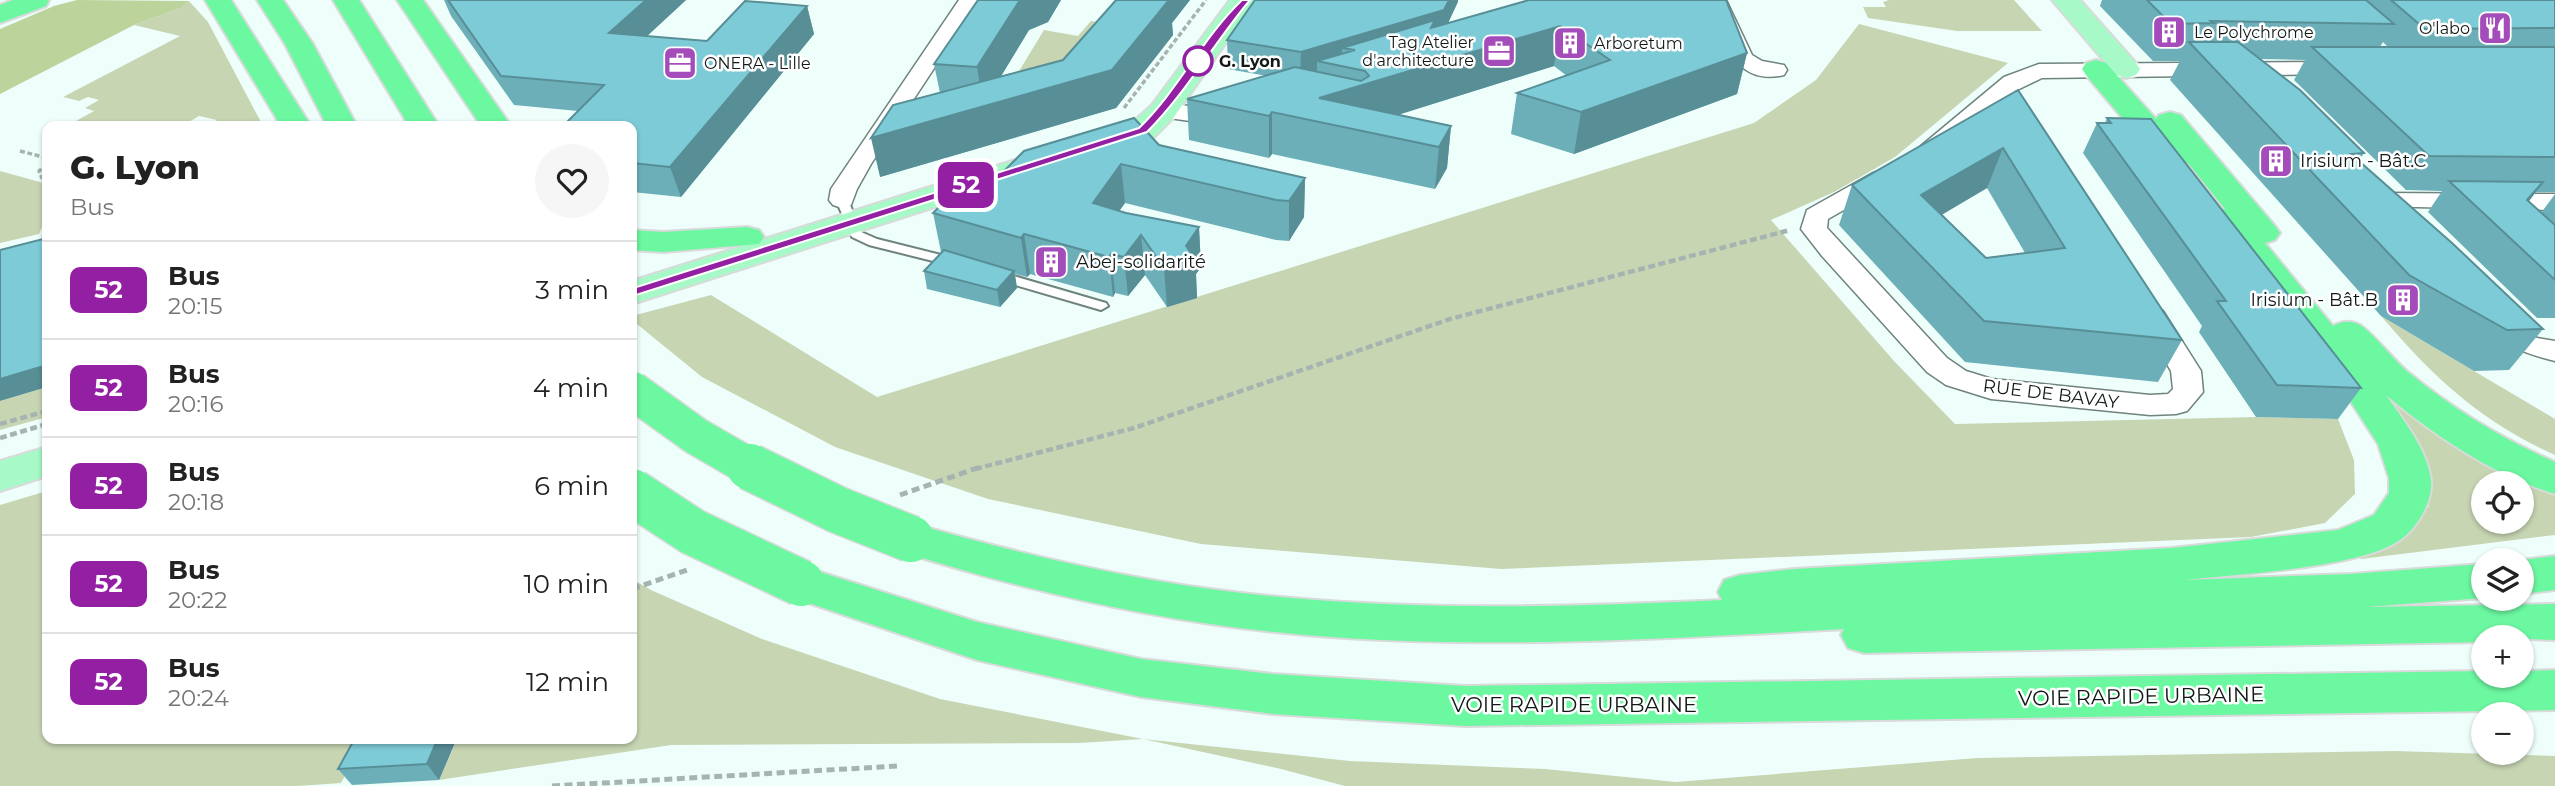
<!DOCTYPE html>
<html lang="fr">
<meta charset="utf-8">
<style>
:root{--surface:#fff;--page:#f6f6f6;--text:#222;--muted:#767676;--line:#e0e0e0}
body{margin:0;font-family:Montserrat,sans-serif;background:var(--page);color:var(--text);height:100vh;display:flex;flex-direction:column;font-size:26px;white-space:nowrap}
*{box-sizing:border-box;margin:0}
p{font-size:23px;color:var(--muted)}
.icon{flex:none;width:38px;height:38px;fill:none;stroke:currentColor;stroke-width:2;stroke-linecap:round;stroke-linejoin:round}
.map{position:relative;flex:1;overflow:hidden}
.sheet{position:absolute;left:42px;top:121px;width:595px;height:623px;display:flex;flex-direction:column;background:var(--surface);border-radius:14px;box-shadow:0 2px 5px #0004}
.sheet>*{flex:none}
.badge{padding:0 14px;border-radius:10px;font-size:24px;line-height:46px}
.tools{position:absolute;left:2471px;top:471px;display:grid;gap:14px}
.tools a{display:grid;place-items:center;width:63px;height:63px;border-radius:50%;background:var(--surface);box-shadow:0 2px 5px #0004;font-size:35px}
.map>.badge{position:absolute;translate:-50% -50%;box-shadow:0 0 0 4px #fff}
.round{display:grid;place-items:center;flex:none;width:74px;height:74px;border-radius:37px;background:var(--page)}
.summary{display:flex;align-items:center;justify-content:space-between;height:119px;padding:0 28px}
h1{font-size:33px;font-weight:800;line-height:52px}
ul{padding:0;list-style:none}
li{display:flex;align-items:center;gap:21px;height:98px;padding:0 28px;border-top:2px solid var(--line)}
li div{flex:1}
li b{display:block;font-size:26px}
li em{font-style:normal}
li .badge{min-width:77px;font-weight:700;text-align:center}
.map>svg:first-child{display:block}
</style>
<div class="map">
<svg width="2555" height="786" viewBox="0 0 2555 786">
<rect width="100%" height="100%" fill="#eefffb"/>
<path fill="#c7d5b3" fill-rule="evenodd" d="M1889 0H2014L2042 31H1957L1868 18 1863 7H1886L1883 2Z
M189 1 208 22 263 126H209L217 120 199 116 182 126H67L94 111 85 108 99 100 88 97 79 101 63 97 180 36 134 25 181 8Z
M1091 21 1127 27 996 109 1044 30 1078 36Z
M1859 24 2008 63 1895 157 1834 192 1771 220 1894 361 1955 424 2256 417 2338 419 2354 460 2355 494 2325 523 2251 537 1501 569 1201 544 988 499 835 447 702 377 632 320V316L711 295 877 397 1754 123 1816 80Z
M0 171 47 184V216L39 234 0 243Z
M2381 316 2555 419V455C2481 422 2433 377 2381 316Z
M2380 380 2555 489V535L2361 559 2357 555C2395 544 2403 538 2429 506L2427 484 2385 401ZM2483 483H2522V522H2483Z
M47 387V417L0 430V401Z
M47 491V738L365 739 341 783 298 786H0V505Z
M632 579 651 590 762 639 940 699 1143 739 1350 761 1545 769 1676 782 1977 758 2395 751 2555 756V786H1345L1281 769 1143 739 1079 743 671 745 439 780 457 739 632 738Z"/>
<path fill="#bcd39b" d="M77 0 189 1 181 8 134 25 0 94V29L54 6Z"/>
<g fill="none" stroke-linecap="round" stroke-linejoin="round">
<g stroke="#6f837e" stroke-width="4">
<path id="lane" d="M842 196 848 200 861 232 877 239 957 259 959 262 953 266 869 245 852 237 836 200Z
M1000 272 1106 303 1108 306 1101 310 995 279 994 276Z"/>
</g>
<g stroke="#6f837e" stroke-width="3">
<path id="street" d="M959 0H979L871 164 857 189 851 205 842 208 833 205 829 200 831 189Z
M1706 0H1726L1752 55 1762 61 1784 65 1787 70 1784 75C1733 87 1722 36 1706 0Z
M2338 62 2346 64 2349 69 2346 74 2042 78 2015 91 2042 129 2038 134H2022L2000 103 1942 151 1933 153 1924 151 1921 146 2004 77 2039 64Z
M1163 104 1234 109 1238 114 1234 119 1204 123 1155 116 1151 111 1155 106Z
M1882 171 1891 173 1894 178 1891 183 1828 219 1827 228 1947 358 1966 371 1992 379 2150 395 2168 394 2173 389 2171 371 2139 317 2143 311 2153 308 2163 311 2201 371 2203 392 2187 411 2176 414 2150 415 1991 399 1946 385 1927 372 1822 256 1801 229 1807 210 1873 173Z
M2379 193 2555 194V210L2370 206 2366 201 2370 196Z
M2498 311 2508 314 2537 338 2555 341V361C2527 354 2501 346 2484 320L2488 314Z"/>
</g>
<g stroke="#d9dada" stroke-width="4">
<path id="primary" d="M1230 0H1258L1241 21 1174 117 1154 137 632 304V281L1132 123 1152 105Z
M2052 0H2080L2136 63 2140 69 2136 75 2126 78 2116 75Z
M47 447V476L0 491V461Z"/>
</g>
<g stroke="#d9dada" stroke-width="4">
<path id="highway" d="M13 0H49L46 6 0 23V5Z
M205 0H231L311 126H281Z
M257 0H283L313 44 357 126H327L285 44Z
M333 0H359L439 126H409Z
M397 0H423L511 126H481Z
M2096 60 2106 63 2156 119 2159 115 2170 112 2181 115 2275 226 2280 233 2275 240 2265 243 2333 326C2340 322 2349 320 2358 324 2370 329 2395 362 2408 372 2453 409 2502 439 2555 462V494C2493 475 2435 436 2386 395 2403 420 2427 449 2431 480 2433 500 2419 524 2404 537 2368 568 2235 574 2184 580L2351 574 2483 564V598L2366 607 2555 604V640L2483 637V642L1864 653 1848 648 1841 635 1844 629C1665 639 1484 650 1305 635 1165 623 1029 592 896 550L890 539 896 528 911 523C1009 551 1109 575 1210 589 1379 612 1552 608 1722 600L1718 592 1724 580 1740 575 1794 569 2172 548 2338 530 2374 515 2389 493V478L2378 444 2349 399 2211 218 2216 211 2225 209 2188 163 2177 165 2166 163 2129 126 2086 75 2082 69 2086 63Z
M747 227 759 230 764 237 759 244 663 252 632 250V230L663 232Z
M2555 556V590L2522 594V560Z
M801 566 977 622 1141 659 1273 674 1465 686 2483 671V676H2522V671L2555 670V710L1465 726 1273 714 1141 697 977 660 785 595 779 583 785 571Z"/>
</g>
<path stroke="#a6b4b1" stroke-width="3.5" stroke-dasharray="5 2.5" stroke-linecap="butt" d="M1124 108 1206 0
M20 151 47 158
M47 164 39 171 42 178 47 180"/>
<path stroke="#a6b4b1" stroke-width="4.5" stroke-dasharray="7 3.5" stroke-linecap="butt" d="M0 424 47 411
M0 438 47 424
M975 469 1134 428 1450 319 1790 230"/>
<path stroke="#a6b4b1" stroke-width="5" stroke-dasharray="8 4.5" stroke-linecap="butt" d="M900 495 980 467
M632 589 687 570
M552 786 897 766"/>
<use href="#lane" fill="#fff" fill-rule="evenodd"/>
<use href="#street" fill="#fff" fill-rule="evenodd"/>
<use href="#primary" fill="#a7fac7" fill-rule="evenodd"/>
<use href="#highway" fill="#6cf7a1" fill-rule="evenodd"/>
<g stroke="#d9dada" stroke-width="40" stroke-linecap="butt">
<path id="highway-bridge-far1" d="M632 390 696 436 753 469"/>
</g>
<g stroke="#d9dada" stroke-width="49" stroke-linecap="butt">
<path id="highway-bridge" d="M750 467 838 510 911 539
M632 492 693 532 801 583"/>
</g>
<use href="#highway-bridge-far1" stroke="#6cf7a1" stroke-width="37"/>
<use href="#highway-bridge" stroke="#6cf7a1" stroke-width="46"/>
</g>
<path fill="#6cafb9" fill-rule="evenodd" d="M444 0H686L647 36 707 41 807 6 814 34 681 197 632 192V126L578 111 514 105 451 16Z
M978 0H1061L1048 22 1029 30 1001 76 1063 60 1116 0H1190L1172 23 1173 35 1116 108 880 177 940 93 934 64Z
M1255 0H1458L1448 23 1529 0 1747 53 1737 94 1574 154 1511 134 1517 93 1567 76 1554 66 1398 115 1451 126 1447 168 1435 189 1272 154 1269 158 1189 140 1187 99 1267 76 1228 69 1227 40Z
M2102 0H2555V192H2536L2529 201 2555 225V318H2537L2428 212 2442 191 2406 190 2294 80 2305 60 2260 59 2364 153 2359 161 2543 329 2509 370 2474 371 2381 316 2170 80 2180 61H2153L2100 6ZM2383 42 2388 47H2380Z
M2018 90 2182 340 2158 382 1965 362 1839 225 1852 185ZM1987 188 2025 253 1986 258 1941 215Z
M2107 118 2361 388 2338 419 2256 417 2199 332 2202 326 2083 153 2097 123H2105Z
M1159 145 1305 178 1304 217 1289 241 1276 240 1125 203 1119 211 1199 227 1201 267 1196 274 1197 298 1167 307 1145 275 1128 296 1115 293 1113 297 1030 274 1027 277 1015 274 1017 288 1000 307 927 289 924 271 942 252H941L933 213 984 191Z
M2555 194V225L2541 213Z
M457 738 439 780 352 785 338 769Z"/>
<path fill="#588e96" d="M646 0H686L619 62 609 33Z
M1020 0H1061L1048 22 1029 30 983 106 977 67Z
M1162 0H1190L1172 23 1173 35 1116 108 880 177 871 138 1112 70Z
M1449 0H1458V2L1441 38 1560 26 1554 66 1352 129 1319 98 1428 65 1342 48V66L1317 61V76L1300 81 1301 52Z
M807 6 814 34 681 197 670 167Z
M1747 53 1737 94 1574 154 1581 112Z
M1272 112V154L1269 158V116Z
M1451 126 1447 168 1435 189 1439 147Z
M2003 148 1987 188 1906 236 1921 195Z
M1121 164 1125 203 1097 242 1093 203Z
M1305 178 1304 217 1289 241V201Z
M2543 182 2521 212 2527 200Z
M1199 227 1201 267 1196 274 1197 298 1167 307 1164 268 1186 246Z
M1024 234 1030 274 1027 277 1021 238Z
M1141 235 1145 275 1128 296 1124 257Z
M1111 254 1115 293 1113 297 1109 257Z
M1014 271 1017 288 1000 307 997 290Z
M47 365V387L0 401V379Z
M438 738H457L439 780 427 764Z"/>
<path fill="#7dcbd7" stroke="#588e96" stroke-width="2" fill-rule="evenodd" d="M448 0H646L609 33 707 41 745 1 807 6 670 167 632 163V126H563L604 85 501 76Z
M978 0H1020L977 67 934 64Z
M1116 0H1169L1112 70 871 138 893 105 1063 60Z
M1255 0H1449L1444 10 1301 52 1227 40Z
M1529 0H1726L1747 53 1581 112 1517 93 1610 60 1560 26 1319 98 1451 126 1439 147 1272 112 1269 116 1187 99 1295 67 1361 81 1369 76 1365 71 1317 61 1355 50 1342 48 1435 20 1431 28Z
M2147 0H2366L2394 24 2211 21 2214 23 2171 24Z
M2391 0H2555V28L2425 29Z
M2189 42H2238L2300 90 2364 153 2351 154 2452 243 2543 329 2507 330 2409 275Z
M2312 47H2555V157L2429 156Z
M2018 90 2182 340 1984 321 1852 185ZM2003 148 2065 248 1986 258 1921 195Z
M1134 118 1159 145 1305 178 1289 201 1276 200 1121 164 1093 203 1126 213 1199 227 1186 246 1195 258 1164 268 1141 235 1124 257 1111 254 1109 257 1024 234 1021 238 933 213 962 184 984 191 1024 151Z
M2107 118 2151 119 2361 388 2277 385 2217 301H2226L2097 123H2111Z
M2449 181 2543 182 2527 200 2555 225V280Z
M47 238V365L0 379V250Z
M944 250 1014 271 997 290 924 271Z
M355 738H438L427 764 338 769Z"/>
<path fill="#9320a3" stroke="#fff" stroke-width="2" d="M1242 0H1250C1214 43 1186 93 1147 132L636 295H627L625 293 627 290 1139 128C1179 89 1203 37 1242 0Z"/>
<defs>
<g id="restaurant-square" transform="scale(1.75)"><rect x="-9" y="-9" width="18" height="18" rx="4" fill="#a44dba" stroke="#fff"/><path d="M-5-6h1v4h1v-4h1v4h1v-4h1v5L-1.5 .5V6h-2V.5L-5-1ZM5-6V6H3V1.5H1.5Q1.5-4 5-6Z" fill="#fff"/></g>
<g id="building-square" transform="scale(1.75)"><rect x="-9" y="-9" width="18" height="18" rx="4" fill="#a44dba" stroke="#fff"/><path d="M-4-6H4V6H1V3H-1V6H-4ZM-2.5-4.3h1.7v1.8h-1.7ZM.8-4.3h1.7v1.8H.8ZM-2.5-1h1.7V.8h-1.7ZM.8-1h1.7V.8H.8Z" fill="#fff"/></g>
<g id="office-square" transform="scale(1.75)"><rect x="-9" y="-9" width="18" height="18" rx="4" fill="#a44dba" stroke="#fff"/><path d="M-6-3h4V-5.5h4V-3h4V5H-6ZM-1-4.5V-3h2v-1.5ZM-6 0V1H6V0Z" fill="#fff"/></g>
</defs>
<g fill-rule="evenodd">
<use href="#restaurant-square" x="2495" y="28"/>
<use href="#building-square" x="2169" y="32"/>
<use href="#building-square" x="1570" y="43"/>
<use href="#office-square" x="1499" y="51"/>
<use href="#office-square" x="680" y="63"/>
<use href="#building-square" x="2276" y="161"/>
<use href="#building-square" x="1051" y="262"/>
<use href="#building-square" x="2403" y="300"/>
</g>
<circle fill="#fff" stroke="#9320a3" stroke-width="3.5" cx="1198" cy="61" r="14"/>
<g text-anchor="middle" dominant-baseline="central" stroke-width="5" stroke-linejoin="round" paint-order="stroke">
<g font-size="16" fill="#121a18" stroke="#fff" text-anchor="start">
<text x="2470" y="28" text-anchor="end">O'labo</text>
<text x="2194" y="32">Le Polychrome</text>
<text x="1474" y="42" text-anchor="end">Tag Atelier<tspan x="1474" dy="18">d'architecture</tspan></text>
<text x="1594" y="43">Arboretum</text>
<text x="704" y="63">ONERA - Lille</text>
</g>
<g font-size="16" font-weight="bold" fill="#121a18" stroke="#fff" text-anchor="start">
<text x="1219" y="61">G. Lyon</text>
</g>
<g font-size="18" fill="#121a18" stroke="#fff" text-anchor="start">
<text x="2300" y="161">Irisium - Bât.C</text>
<text x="1076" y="262">Abej-solidarité</text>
<text x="2378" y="300" text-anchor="end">Irisium - Bât.B</text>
</g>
<g font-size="18" fill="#121a18" stroke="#fff">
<text transform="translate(2051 394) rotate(7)">RUE DE BAVAY</text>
</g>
<g font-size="21" fill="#121a18" stroke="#fff">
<text transform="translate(2141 696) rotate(-1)">VOIE RAPIDE URBAINE</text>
<text x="1574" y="704">VOIE RAPIDE URBAINE</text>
</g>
</g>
</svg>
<div class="tools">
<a><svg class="icon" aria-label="locate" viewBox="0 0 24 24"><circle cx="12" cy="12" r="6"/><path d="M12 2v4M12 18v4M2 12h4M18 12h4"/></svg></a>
<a><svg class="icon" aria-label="layers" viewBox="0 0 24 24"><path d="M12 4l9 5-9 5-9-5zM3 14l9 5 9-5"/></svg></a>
<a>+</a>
<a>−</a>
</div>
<b class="badge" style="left:966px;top:185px;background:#9320a3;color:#fff">52</b>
<section class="sheet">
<div class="summary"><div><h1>G. Lyon</h1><p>Bus</p></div><a class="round"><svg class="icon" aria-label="heart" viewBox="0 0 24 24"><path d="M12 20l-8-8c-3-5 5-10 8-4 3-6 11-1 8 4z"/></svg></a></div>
<ul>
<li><span class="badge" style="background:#9320a3;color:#fff">52</span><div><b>Bus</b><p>20:15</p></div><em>3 min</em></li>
<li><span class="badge" style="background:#9320a3;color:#fff">52</span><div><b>Bus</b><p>20:16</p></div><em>4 min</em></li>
<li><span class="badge" style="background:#9320a3;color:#fff">52</span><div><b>Bus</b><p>20:18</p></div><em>6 min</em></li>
<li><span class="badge" style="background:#9320a3;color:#fff">52</span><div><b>Bus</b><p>20:22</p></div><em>10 min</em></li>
<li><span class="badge" style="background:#9320a3;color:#fff">52</span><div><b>Bus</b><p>20:24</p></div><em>12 min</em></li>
</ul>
</section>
</div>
